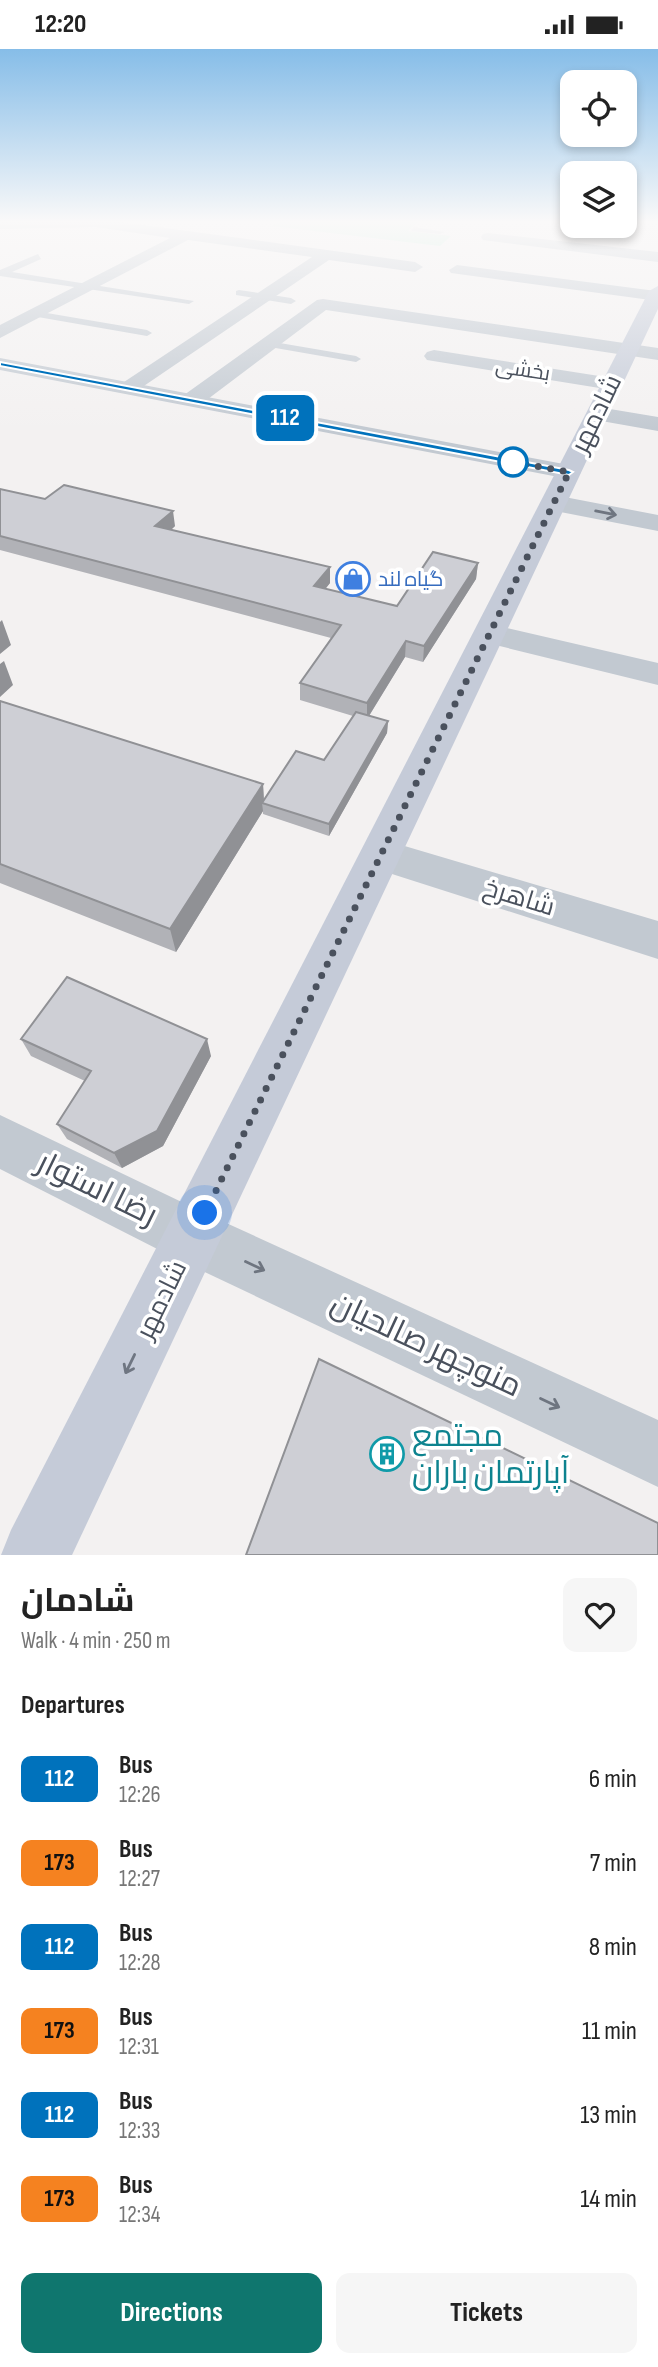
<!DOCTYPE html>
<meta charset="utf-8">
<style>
:root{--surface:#fff;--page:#f6f6f6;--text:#222;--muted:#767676;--accent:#0f766e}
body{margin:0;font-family:"Sofia Sans Condensed",Cairo,sans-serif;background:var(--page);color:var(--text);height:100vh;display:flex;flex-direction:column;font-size:26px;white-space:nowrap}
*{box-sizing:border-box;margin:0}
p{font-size:23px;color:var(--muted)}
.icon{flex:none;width:38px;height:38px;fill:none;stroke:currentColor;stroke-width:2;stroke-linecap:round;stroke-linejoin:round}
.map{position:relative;height:1506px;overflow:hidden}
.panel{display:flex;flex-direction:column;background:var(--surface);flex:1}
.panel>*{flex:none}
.badge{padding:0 14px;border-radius:10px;font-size:24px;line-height:46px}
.fabs{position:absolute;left:560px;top:21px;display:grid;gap:14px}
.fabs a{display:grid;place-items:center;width:77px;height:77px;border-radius:14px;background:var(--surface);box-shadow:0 4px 10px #0003;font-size:35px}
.you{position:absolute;width:35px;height:35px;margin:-18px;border:5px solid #fff;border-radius:50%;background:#1a73e8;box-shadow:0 0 0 10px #1a73e833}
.map>.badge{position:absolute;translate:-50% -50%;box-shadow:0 0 0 4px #fff}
h2{padding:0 21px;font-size:26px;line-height:63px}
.round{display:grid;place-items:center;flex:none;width:74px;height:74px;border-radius:14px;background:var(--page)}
.summary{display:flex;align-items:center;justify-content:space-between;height:119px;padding:0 21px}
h1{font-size:33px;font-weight:700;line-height:52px}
.cta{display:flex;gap:14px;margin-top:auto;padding:14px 21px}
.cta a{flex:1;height:80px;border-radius:14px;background:var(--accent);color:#fff;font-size:28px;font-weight:700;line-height:80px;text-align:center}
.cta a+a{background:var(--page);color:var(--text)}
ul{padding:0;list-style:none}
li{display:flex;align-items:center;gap:21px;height:84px;padding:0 21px}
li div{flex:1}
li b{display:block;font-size:26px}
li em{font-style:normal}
li .badge{min-width:77px;font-weight:700;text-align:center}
.status{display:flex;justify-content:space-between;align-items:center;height:49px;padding:0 35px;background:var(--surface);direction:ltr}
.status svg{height:19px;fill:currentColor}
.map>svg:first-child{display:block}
</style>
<div class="status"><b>12:20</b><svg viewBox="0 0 49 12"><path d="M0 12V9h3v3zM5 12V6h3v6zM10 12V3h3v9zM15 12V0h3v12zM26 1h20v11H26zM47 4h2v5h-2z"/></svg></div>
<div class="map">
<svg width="658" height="1506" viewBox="0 0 658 1506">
<rect width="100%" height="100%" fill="#f3f1f1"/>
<path fill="#c3edd9" d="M280 173H418L408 182 451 187 440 197 272 177Z"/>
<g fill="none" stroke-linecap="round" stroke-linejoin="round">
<path fill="#c2c9d1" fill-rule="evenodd" d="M414 178 444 183 440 185 411 182Z
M38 205 41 210 12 223 194 252 189 255 0 227V221Z
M239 241 291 249 296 252 291 255 236 246V242Z
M35 262 147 281 152 284 147 287 32 267 30 265Z
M268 292 356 307 361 310 356 313 264 297 263 295Z"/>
<path fill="#c2c9d1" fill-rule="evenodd" d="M0 173H121L415 213 423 218 415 223 329 211 135 343H121L117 339 121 335 312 208 188 191 0 289V276L170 189 96 178 0 180Z
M488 184 658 203V213L483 191 481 188 483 185Z
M457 216 656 242 658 252 451 224 449 221Z
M323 250 658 299V311L326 261 200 356H184L181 351 184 346 317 251Z
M434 301 612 329 619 331 622 335 619 339 612 341 427 311 424 307 427 303Z
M598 358 658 368V382L590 370 587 365 590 360Z
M554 446 658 466V482L545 460 541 454 545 448Z
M490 575 658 614V636L479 592 474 585 479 578Z
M381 790 658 872V910L367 817 361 806 367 795Z"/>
<path fill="#c2c9d1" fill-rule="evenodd" d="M0 309 569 416 578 418 581 423 578 428 569 430 0 321Z
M0 1066 213 1168 658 1371V1438L173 1208 0 1120Z"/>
<path fill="#c5cbd8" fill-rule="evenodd" d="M658 237V260L72 1506H1L11 1481 649 242Z"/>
</g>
<path fill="#b1b2b7" d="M0 440 45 450 175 477 171 481 330 534 325 540 397 557 478 514 476 530 423 613 405 608 369 667 388 672 387 684 329 787 263 765V762L176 903 0 834V652L263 735 264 751 324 711 353 667 300 651V634L331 589 0 501Z
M21 990 211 1007 163 1097 122 1119 67 1090 57 1075 85 1032 31 1007Z"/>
<path fill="#909195" d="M173 462 175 477 158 493 155 477Z
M478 514 476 530 423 613 424 597Z
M330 518V534L315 553 314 537Z
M2 571 11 596 0 605V573Z
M406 592 405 608 367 670V654Z
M4 612 13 636 0 648V615Z
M388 672 387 684 329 787V775Z
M263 735 264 754H262L263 762 176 903 170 880Z
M207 990 211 1007 163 1097 122 1119 114 1104Z"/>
<path fill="#cecfd5" stroke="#909195" stroke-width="2" d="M64 436 173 462 155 477 330 518 314 537 397 557 433 503 478 514 424 597 406 592 367 654 300 634 341 576 0 487V440L45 450Z
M0 652 263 735 170 880 0 815Z
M356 663 388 672 329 775 262 754 296 702 324 711Z
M67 928 207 990 157 1082 114 1104 57 1075 91 1022 21 990Z
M319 1310 658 1474V1506H246Z"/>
<defs><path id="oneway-shaft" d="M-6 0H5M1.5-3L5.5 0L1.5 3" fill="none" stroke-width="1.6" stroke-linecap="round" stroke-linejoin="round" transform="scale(1.75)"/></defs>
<g stroke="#6e7580">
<use href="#oneway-shaft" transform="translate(606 464) rotate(11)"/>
<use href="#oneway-shaft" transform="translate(255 1217) rotate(25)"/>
<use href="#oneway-shaft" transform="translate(550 1354) rotate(25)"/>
</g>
<use stroke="#6f7682" href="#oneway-shaft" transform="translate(130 1315) rotate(116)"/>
<linearGradient id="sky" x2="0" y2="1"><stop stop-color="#86bde8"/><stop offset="0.45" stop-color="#faf9f9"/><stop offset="1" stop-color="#faf9f9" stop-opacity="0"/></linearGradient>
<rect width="658" height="384" fill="url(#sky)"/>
<path fill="#0072bc" stroke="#fff" stroke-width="2" d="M0 313 569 421 573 423 569 426 0 317Z"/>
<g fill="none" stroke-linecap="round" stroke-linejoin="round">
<path stroke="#4a515d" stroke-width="7" stroke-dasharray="0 12.6" d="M205 1164 569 423 513 413"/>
</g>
<defs>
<g id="shop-ring" transform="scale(1.75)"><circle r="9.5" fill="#fff" stroke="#3f7fe0" stroke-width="1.5"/><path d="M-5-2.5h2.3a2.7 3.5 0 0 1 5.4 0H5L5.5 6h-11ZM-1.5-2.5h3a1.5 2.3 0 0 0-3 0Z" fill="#3f7fe0"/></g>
<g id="building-ring" transform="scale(1.75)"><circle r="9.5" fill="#fff" stroke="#0f9aa8" stroke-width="1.5"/><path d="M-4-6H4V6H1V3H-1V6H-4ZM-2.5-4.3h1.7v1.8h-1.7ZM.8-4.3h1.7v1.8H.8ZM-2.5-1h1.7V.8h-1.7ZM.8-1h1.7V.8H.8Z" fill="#0f9aa8"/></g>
</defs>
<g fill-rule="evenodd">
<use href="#shop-ring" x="353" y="530"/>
<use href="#building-ring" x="387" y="1405"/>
</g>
<circle fill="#fff" stroke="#0072bc" stroke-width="3.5" cx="513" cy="413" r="14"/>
<g text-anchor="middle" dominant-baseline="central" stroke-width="7" stroke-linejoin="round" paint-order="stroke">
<g font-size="21" fill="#4a515d" stroke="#fff">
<text transform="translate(523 321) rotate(9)">بخشی</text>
</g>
<g font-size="21" fill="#366cbe" stroke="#fff" text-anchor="start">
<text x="378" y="530">گیاه لند</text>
</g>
<g font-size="26" fill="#4a515d" stroke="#fff">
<text transform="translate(597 365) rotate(-64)">شادمهر</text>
<text transform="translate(519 849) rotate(17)">شاهرخ</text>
<text transform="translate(162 1251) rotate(-64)">شادمهر</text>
</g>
<g font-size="32" fill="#4a515d" stroke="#fff">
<text transform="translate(97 1140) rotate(26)">رضا استوار</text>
<text transform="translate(426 1296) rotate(25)">منوچهر صالحیان</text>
</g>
<g font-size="32" fill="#0d838f" stroke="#fff" text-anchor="start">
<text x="412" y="1387">مجتمع<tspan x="412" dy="37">آپارتمان باران</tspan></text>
</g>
</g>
</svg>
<div class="fabs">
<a><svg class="icon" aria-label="locate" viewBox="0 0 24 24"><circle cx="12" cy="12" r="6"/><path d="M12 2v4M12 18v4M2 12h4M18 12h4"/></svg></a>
<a><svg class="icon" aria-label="layers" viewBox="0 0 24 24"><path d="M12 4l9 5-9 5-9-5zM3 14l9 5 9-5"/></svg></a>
</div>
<div class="you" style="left:205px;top:1164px"></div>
<b class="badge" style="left:285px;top:369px;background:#0072bc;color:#fff">112</b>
</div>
<section class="panel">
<div class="summary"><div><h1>شادمان</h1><p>Walk · 4 min · 250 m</p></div><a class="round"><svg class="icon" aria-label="heart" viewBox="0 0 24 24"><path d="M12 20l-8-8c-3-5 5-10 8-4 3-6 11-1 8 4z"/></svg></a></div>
<h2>Departures</h2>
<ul>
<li><span class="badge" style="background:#0072bc;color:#fff">112</span><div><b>Bus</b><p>12:26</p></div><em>6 min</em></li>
<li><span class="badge" style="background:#f58220;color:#111">173</span><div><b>Bus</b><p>12:27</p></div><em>7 min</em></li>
<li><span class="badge" style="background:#0072bc;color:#fff">112</span><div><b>Bus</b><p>12:28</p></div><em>8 min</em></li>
<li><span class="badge" style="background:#f58220;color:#111">173</span><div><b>Bus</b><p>12:31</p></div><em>11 min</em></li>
<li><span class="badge" style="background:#0072bc;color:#fff">112</span><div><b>Bus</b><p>12:33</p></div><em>13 min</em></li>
<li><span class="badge" style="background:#f58220;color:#111">173</span><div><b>Bus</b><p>12:34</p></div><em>14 min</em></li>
</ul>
<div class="cta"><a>Directions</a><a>Tickets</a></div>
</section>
